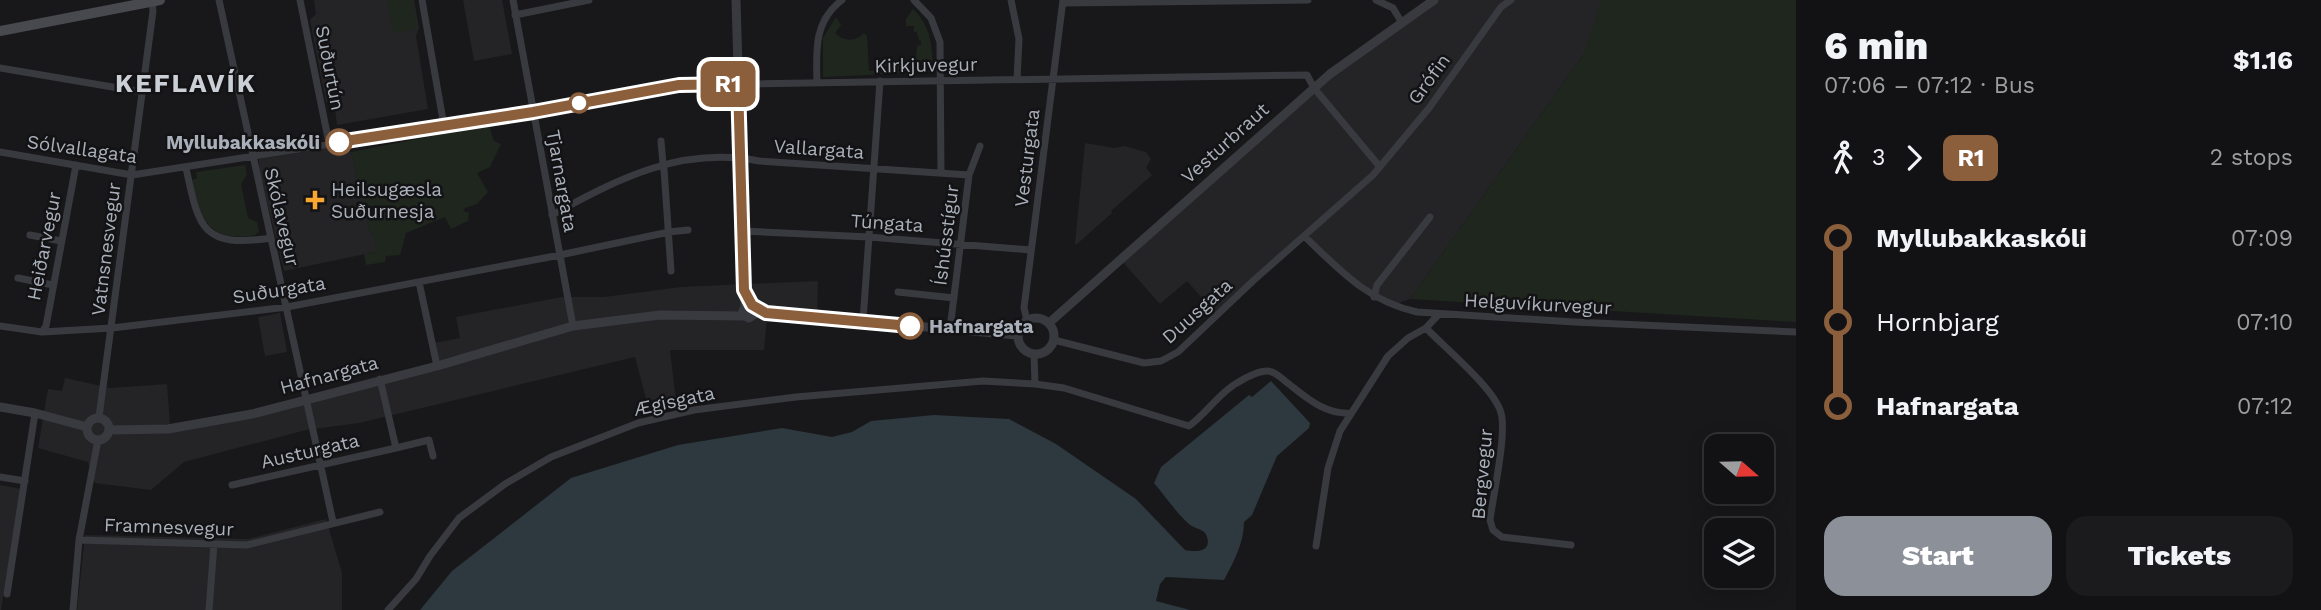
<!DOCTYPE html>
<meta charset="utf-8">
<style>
:root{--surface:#121214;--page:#1b1b1d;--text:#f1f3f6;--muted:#9c9ea0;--line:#313234;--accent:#8c9099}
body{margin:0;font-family:"Work Sans",sans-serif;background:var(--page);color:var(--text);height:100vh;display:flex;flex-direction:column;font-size:26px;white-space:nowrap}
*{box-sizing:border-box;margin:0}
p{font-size:23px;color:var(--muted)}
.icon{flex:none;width:38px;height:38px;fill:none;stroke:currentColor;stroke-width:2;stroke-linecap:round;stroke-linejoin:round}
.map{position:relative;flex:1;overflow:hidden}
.drawer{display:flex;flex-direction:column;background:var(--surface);width:525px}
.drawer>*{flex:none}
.badge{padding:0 14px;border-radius:10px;font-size:24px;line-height:46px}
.needle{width:46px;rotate:110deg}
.tools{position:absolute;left:1704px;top:434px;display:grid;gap:14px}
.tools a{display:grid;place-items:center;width:70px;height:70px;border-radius:14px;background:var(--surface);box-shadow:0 4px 18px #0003,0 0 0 2px var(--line);font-size:35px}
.map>.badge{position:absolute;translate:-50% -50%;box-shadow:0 0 0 4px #fff}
.legs{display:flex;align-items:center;gap:10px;height:77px;padding:0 28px;font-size:23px}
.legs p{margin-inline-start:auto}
.headline{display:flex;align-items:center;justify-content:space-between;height:119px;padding:0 28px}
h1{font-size:38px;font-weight:800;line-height:52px}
.button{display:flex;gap:14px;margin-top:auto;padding:14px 28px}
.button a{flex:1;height:80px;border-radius:21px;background:var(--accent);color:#fff;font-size:28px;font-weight:800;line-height:80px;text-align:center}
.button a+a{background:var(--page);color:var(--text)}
ul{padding:0 28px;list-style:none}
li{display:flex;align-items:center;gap:24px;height:84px;font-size:26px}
li i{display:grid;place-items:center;width:10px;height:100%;margin:0 9px;background:currentColor}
li i::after{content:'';width:18px;height:18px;margin:-9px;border:5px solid;border-radius:50%;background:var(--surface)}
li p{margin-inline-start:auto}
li:first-child i{background:linear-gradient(#0000 50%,currentColor 0)}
li:last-child i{background:linear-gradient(currentColor 50%,#0000 0)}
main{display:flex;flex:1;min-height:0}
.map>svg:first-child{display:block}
</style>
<main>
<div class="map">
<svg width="1796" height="610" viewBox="0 0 1796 610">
<rect width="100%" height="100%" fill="#18181a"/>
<path fill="#242427" d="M314 0H414L419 28 416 36 428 109 337 125 335 109 332 106 331 102H326L310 20 316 14Z
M463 0H502L512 54 474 61Z
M1434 0H1602L1584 54 1410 299 1392 305 1374 297 1305 236 1215 313 1187 281 1160 304 1121 260 1330 74Z
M1085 143 1114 148 1124 146 1146 152 1151 159 1146 168 1152 175 1111 211 1112 213 1077 244H1075Z
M342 146 351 152 370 232 374 236 377 247 375 252 284 271 259 169V159Z
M818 281 817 319 767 318 764 350H670L676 401 648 406 635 357 359 423 306 430 184 462 151 490 95 483 88 462 38 448 48 389 62 391 65 378 110 388 167 384 170 424 247 412 433 364 429 344 460 338 456 317 562 297H604L681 287Z
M280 313 287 352 265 356 258 317Z
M0 485 21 489 1 610H0Z
M326 519 342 573V610H77L85 535 248 539Z"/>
<path fill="#1e261e" d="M387 0H412L417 29 394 33Z
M1602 0H1796V322L1410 299 1584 54Z
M913 9C932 27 932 47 933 72L823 77V38L836 17 841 25 835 33C844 42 855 42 864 33L867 36 869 71 884 70V63L916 59 917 46 921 45V41L919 40 917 32H914V26H906V19Z
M489 125 494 141 501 144 490 167 477 173 488 192 477 204 465 208 463 211 469 213 468 221 451 229 445 217 406 233 400 255 386 256 385 262 366 265 364 254 375 252C377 245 376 237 370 232L351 152Z
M245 165 247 175 241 184 248 218 257 222 259 231 255 235C209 243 200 220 192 180L197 178 196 172Z"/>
<path fill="#2d383f" d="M1271 381 1310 423 1309 428 1277 456 1252 515 1244 522C1244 543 1234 561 1224 580L1166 577 1160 584 1156 601 1190 610H420L452 571 571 478 678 445 782 428 832 437 852 432 871 421 934 415 1009 419 1056 444 1136 499 1185 550C1194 552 1212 553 1207 537 1205 529 1196 529 1190 525 1177 514 1165 496 1154 483L1161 467 1249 395 1252 397Z"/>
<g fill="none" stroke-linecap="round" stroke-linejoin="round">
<path stroke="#393a3f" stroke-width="7" d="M219 0 333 522
M300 0 329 143
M422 0 444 126
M513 0 573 326
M914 0 931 18 940 42 941 173
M1011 0 1019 39 1017 79
M1376 0 1393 8 1402 23
M1063 3 1308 0
M515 15 589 0
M0 68 142 92
M817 82C816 50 814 21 842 0
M661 141 663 164
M0 152 132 175 517 115 679 85 1307 75 1314 88 1380 167
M186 168C199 229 202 248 271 238
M664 169 671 271
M552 215C619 178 682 146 759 161L969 175
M742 231 869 237 1031 250
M30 235 61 241
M1304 236C1340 270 1367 301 1417 312L1574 322 1796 332
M18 278 53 285
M419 282 437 366
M898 292 954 298
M1374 297 1377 285 1430 217
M1027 320 1024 308 1063 0
M863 321 880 81
M0 326 42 332 112 328 287 307 560 255 669 232 688 230
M1426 328C1445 348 1495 389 1501 413 1507 434 1493 496 1490 520L1493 530 1502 537 1571 545
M950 329 969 175 980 146
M42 332 46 326 76 165
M1054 340 1144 363 1161 361 1178 352 1254 280 1373 175 1429 108 1501 7 1511 0
M1035 384 1064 388 1189 426C1206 414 1220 392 1237 383 1245 378 1257 371 1267 371 1274 371 1280 377 1285 381 1306 397 1324 415 1351 413
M99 417 153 11 152 1
M396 448 429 440 433 456
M0 477 25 481
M232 485 396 448 380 379
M79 540 247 545 380 512
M1316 546 1328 468 1340 431 1388 356 1408 338 1426 328 1439 314
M7 594 35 413
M73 610 79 540 98 440
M209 610 214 544
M388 610 416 579 430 556 459 518 505 484 551 457 638 423 694 410 796 397 983 381 1035 384 1034 354"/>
<path stroke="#393a3f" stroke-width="9" d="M736 0 745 307
M755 309 766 313 1017 335
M1018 336a18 18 0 1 1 36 0a18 18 0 1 1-36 0Z
M1049 323 1330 74 1434 0
M0 407 35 413 87 427
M87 429a11 11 0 1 1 22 0a11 11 0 1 1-22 0Z
M109 430 168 429 252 414 437 366 573 326 660 315 745 316 749 318 755 314 754 306 749 305 745 307 743 311 745 316"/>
<path stroke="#47494f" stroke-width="10" d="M0 31 160 0"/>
</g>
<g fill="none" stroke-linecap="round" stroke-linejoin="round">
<g stroke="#fff" stroke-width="16">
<path id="line-1" d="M339 142 533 112 679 85 738 84 744 290 752 305 766 313 910 326"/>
</g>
<use href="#line-1" stroke="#8b5e3c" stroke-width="10"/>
</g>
<g fill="#fff" stroke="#8b5e3c" stroke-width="3.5">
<circle cx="579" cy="103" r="9"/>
<circle cx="339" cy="142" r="12"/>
<circle cx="910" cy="326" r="12"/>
</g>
<path fill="#f9a731" stroke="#131315" stroke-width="2.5" d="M311.5 189.5h7v7h7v7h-7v7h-7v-7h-7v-7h7z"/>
<g text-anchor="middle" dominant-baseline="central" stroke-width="5" stroke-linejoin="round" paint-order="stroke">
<g font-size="19" fill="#aab0ba" stroke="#131315">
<text transform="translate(926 65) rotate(-1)">Kirkjuvegur</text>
<text transform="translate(330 68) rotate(79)">Suðurtún</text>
<text transform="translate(1429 79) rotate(-54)">Grófin</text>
<text transform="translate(1225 143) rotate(-42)">Vesturbraut</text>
<text transform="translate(82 149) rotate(8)">Sólvallagata</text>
<text transform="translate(819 149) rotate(4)">Vallargata</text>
<text transform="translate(1027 158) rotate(-83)">Vesturgata</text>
<text transform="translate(562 181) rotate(80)">Tjarnargata</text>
<text transform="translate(282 217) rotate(77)">Skólavegur</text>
<text transform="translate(887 223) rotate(4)">Túngata</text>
<text transform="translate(946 235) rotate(-83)">Íshússtígur</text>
<text transform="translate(44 246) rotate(-79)">Heiðarvegur</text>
<text transform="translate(106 249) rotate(-83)">Vatnsnesvegur</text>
<text transform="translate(279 290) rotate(-9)">Suðurgata</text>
<text transform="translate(1538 304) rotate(3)">Helguvíkurvegur</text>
<text transform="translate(1197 311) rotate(-42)">Duusgata</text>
<text transform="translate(329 375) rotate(-15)">Hafnargata</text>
<text transform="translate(674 401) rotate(-12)">Ægisgata</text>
<text transform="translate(310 451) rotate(-13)">Austurgata</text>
<text transform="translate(1482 474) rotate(-85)">Bergvegur</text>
<text transform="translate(169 527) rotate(2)">Framnesvegur</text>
</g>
<g font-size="19" font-weight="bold" fill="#aab0ba" stroke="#131315" text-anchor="end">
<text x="320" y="142">Myllubakkaskóli</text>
<text x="929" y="326" text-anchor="start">Hafnargata</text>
</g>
<g font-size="19" fill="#aab0ba" stroke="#131315" text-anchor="start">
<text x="331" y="189">Heilsugæsla<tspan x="331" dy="22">Suðurnesja</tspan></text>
</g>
<g font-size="26" font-weight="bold" letter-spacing="2" fill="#cbcfd6" stroke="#131315">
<text x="186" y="83">KEFLAVÍK</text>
</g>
</g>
</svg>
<div class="tools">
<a><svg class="needle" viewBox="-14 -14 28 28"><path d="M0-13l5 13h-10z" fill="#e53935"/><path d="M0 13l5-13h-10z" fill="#9c9ea0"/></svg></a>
<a><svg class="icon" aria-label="layers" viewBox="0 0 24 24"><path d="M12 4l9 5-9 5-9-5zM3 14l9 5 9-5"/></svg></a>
</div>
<b class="badge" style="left:728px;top:84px;background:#8b5e3c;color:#fff">R1</b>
</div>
<section class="drawer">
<div class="headline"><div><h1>6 min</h1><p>07:06 – 07:12 · Bus</p></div><b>$1.16</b></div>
<div class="legs"><svg class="icon" aria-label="walk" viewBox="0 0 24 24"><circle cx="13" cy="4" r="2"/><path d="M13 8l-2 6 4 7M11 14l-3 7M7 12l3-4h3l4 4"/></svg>3<svg class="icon" aria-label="forward" viewBox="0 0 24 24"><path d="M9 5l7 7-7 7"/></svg><b class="badge" style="background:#8b5e3c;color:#fff">R1</b><p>2 stops</p></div>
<ul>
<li><i style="color:#8b5e3c"></i><b>Myllubakkaskóli</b><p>07:09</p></li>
<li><i style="color:#8b5e3c"></i><span>Hornbjarg</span><p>07:10</p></li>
<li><i style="color:#8b5e3c"></i><b>Hafnargata</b><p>07:12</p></li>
</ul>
<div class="button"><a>Start</a><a>Tickets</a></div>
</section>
</main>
